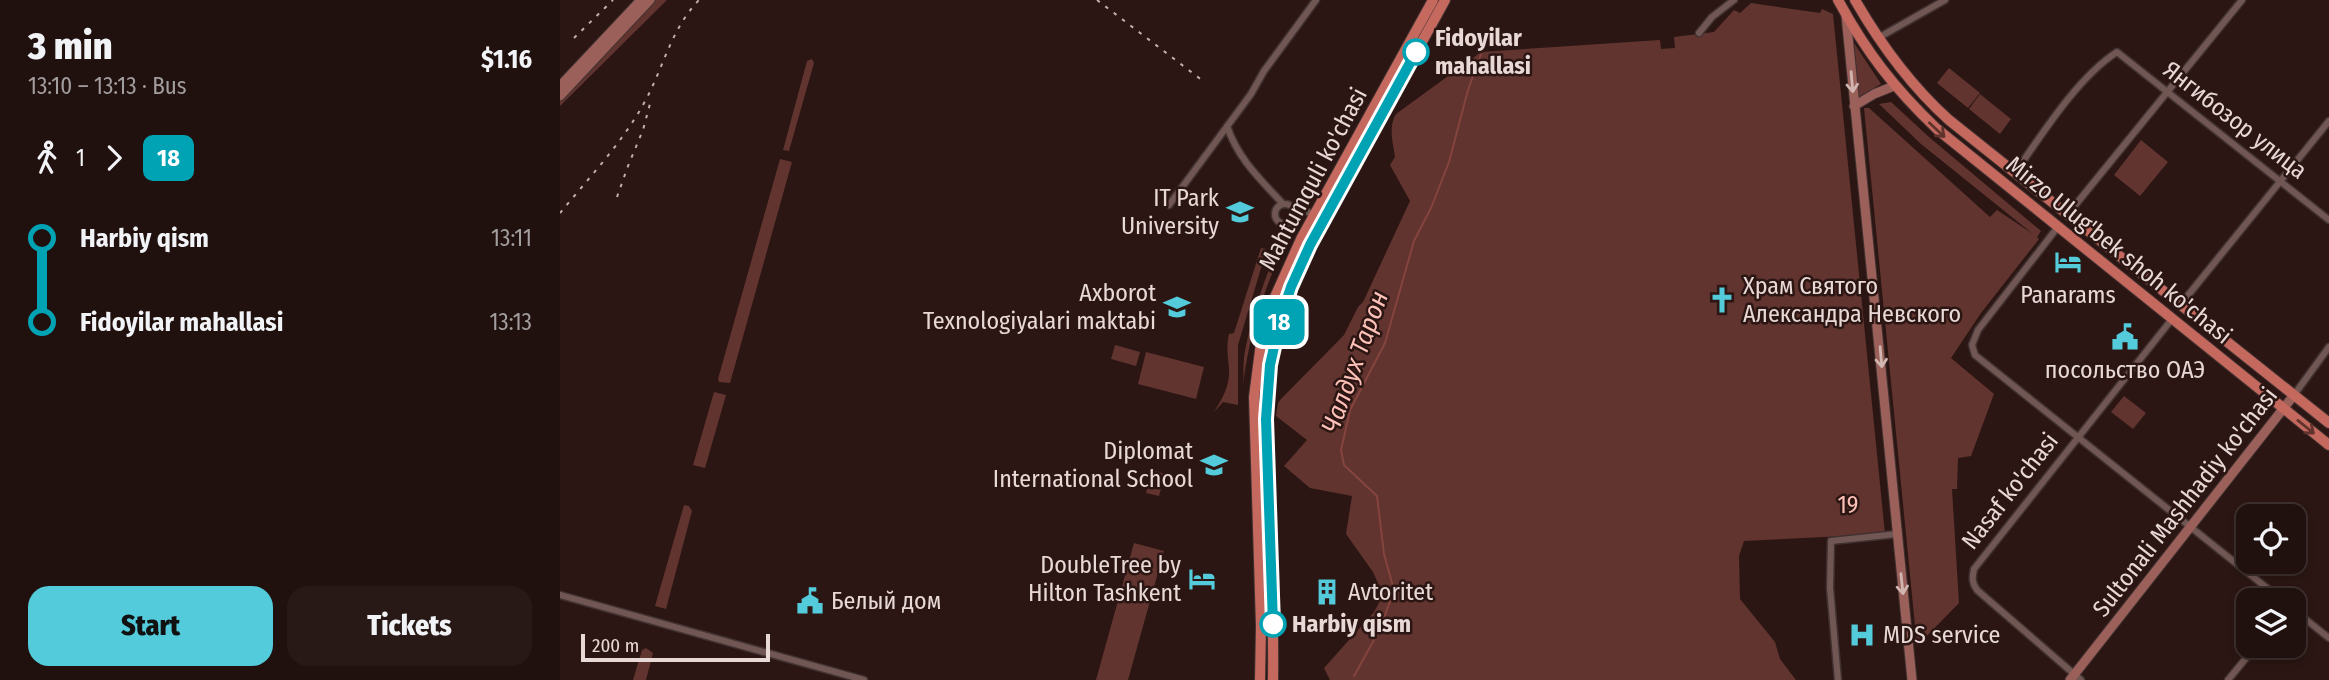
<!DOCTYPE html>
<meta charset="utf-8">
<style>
:root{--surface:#20100e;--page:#281917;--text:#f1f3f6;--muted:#a29d9e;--line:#3d302e;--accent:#53cbdb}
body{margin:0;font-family:"Fira Sans Condensed",sans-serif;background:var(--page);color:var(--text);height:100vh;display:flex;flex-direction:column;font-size:26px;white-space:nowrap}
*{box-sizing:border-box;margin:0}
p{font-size:23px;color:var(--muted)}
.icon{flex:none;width:38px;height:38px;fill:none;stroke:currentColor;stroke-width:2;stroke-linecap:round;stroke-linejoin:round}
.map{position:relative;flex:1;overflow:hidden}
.panel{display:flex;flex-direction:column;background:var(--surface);width:560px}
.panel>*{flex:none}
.badge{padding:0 14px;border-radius:10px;font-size:24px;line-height:46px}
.buttons{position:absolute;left:1676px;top:504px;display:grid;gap:14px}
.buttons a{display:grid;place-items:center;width:70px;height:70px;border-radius:14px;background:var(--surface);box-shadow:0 4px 10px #0003,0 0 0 2px var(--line);font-size:35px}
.scale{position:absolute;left:21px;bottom:18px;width:189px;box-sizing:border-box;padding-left:7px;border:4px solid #e8d9d7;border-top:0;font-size:19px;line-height:24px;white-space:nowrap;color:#e8d9d7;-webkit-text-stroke:5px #2b1613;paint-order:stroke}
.map>.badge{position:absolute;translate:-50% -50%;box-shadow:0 0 0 4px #fff}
.legs{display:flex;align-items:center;gap:10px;height:77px;padding:0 28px;font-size:23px}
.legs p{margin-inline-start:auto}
.head{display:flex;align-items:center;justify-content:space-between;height:119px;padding:0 28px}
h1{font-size:38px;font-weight:800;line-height:52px}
.button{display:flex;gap:14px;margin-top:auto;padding:14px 28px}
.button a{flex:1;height:80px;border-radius:21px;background:var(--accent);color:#111;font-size:28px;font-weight:800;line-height:80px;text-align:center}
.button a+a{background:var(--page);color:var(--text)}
ul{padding:0 28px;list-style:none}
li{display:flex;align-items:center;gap:24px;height:84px;font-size:26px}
li i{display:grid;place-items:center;width:10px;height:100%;margin:0 9px;background:currentColor}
li i::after{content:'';width:18px;height:18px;margin:-9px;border:5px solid;border-radius:50%;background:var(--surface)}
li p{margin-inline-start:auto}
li:first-child i{background:linear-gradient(#0000 50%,currentColor 0)}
li:last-child i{background:linear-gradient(currentColor 50%,#0000 0)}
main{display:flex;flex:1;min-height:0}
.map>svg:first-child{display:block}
</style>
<main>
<section class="panel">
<div class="head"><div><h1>3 min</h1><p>13:10 – 13:13 · Bus</p></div><b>$1.16</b></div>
<div class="legs"><svg class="icon" aria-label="walk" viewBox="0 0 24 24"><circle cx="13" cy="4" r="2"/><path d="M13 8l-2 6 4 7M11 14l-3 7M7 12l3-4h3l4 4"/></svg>1<svg class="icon" aria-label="forward" viewBox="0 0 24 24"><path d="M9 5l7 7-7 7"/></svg><b class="badge" style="background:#00a3b4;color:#fff">18</b></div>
<ul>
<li><i style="color:#00a3b4"></i><b>Harbiy qism</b><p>13:11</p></li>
<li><i style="color:#00a3b4"></i><b>Fidoyilar mahallasi</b><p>13:13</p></li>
</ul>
<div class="button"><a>Start</a><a>Tickets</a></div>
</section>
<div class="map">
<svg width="1769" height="680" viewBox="0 0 1769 680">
<rect width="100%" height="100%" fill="#2b1613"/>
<path fill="#61342f" d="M95 0H107L0 106V99Z
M1191 3 1260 13 1262 9 1273 14 1325 534 1184 541 1179 556 1180 599 1215 642 1220 659 1236 680H770L764 668 814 612 823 595 813 572 786 534 792 496 750 488 724 466 747 440 716 416 718 403 721 399 784 335 798 307 803 302 850 201 830 165 835 157C833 143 828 127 836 114L921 52 1100 40 1101 49 1115 48 1114 37 1154 32 1174 10 1180 13Z
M1294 43 1321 84 1299 97Z
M252 59 254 63 229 151 223 150 247 61Z
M1389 68 1420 93 1408 108 1377 83Z
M1420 94 1451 119 1440 134 1409 109Z
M1331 102 1369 137 1481 231 1477 237 1479 239 1421 313 1391 358 1434 394 1411 456 1398 458 1397 489H1392L1399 603 1357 646 1304 108H1309L1430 217 1437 210 1473 234 1361 144 1319 104Z
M1581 140 1608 162 1580 196 1554 175Z
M220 159 232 162 170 383 159 382 158 379Z
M736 222C709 273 690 327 683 385 684 376 683 367 684 358 687 331 715 236 736 222Z
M701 248 706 249 705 255 678 345V405L663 402 654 412C663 398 670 385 669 369 668 356 666 347 669 334L674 333Z
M555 345 580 352 576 366 551 359Z
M586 352 644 367 636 399 578 384Z
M154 392 166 395 145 468 133 465Z
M1564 396 1586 413 1573 429 1551 412Z
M592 470 605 474 599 496 586 493Z
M124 505 129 506 132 511 106 609 95 606Z
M574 543 604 551 568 680H536Z
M86 648 93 653 86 680H73L82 650Z"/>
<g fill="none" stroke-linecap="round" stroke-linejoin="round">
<path stroke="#85443d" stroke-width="2" d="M794 676 820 629 834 590 824 554 817 496 784 465 781 450 790 410 825 343 854 241 871 208 889 162 908 90 923 49"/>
<g stroke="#413231" stroke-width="9">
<path id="street" d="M1139 33 1152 17 1174 0
M1318 38 1385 0
M667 126C678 159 700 179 723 204
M1455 173C1482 134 1518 77 1557 52L1769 220
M715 214a10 10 0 1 1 20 0a10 10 0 1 1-20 0Z
M609 205 691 94 704 71 756 0
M735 211H746L754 215
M1508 214 1682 0
M1497 228 1418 330 1412 345 1415 355 1722 600
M1621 304 1769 121
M1734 395 1769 347
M0 595 304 680
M1734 610 1769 638
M1278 680 1270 588 1271 541 1337 534
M1521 680 1417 590C1412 583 1412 578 1414 569L1612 319
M1668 680 1696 646"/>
</g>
<g stroke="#413231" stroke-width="11">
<path id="secondary" d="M1286 16 1352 680
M0 86 81 0
M0 96 90 0
M1294 106 1314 94 1334 86
M1510 680 1734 395"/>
</g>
<g stroke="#413231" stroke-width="12">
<path id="primary" d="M1278 0C1306 52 1335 89 1377 129L1769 445
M1295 0C1321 45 1350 85 1389 120L1769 423
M700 680 701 626 694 397 701 343 714 299 741 239 873 0
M713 680C714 616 711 552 708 488 707 447 704 406 710 366 717 323 731 283 750 245L885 0"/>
</g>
<use href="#street" stroke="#715753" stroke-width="6"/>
<use href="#secondary" stroke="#9b6059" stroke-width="9"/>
<use href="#primary" stroke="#c5685e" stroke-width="10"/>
<path stroke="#c0b0ad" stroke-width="2" stroke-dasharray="3.5 7" stroke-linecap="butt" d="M537 0 643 81
M14 38 53 0
M57 197 68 166 83 130 91 100
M0 213C28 179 61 144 83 105 103 70 110 30 139 0"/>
</g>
<defs><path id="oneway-shaft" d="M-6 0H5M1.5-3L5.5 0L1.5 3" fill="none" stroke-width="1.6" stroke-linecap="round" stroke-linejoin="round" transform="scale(1.75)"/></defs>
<g stroke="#d1b5b1">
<use href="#oneway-shaft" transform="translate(1292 82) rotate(85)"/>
<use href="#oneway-shaft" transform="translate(1321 357) rotate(85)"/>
<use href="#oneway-shaft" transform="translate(1342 584) rotate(84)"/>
</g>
<g stroke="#61332d">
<use href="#oneway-shaft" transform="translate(1377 130) rotate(43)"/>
<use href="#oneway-shaft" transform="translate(1746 427) rotate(39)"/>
</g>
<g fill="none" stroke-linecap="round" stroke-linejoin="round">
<g stroke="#fff" stroke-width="16">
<path id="line-1" d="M713 624 706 419 710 365 720 320 731 287 750 245 856 52"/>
</g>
<use href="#line-1" stroke="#00a3b4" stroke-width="10"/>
</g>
<defs>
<g id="university-bare" transform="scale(2.1)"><path d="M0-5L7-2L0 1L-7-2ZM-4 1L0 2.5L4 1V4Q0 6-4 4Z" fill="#53cbdb" stroke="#2b1613" stroke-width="2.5" paint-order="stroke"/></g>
<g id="hotel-bare" transform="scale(2.1)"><path d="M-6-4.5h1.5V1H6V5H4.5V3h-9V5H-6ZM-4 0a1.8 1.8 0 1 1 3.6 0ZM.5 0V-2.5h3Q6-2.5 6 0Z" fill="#53cbdb" stroke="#2b1613" stroke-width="2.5" paint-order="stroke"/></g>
<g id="church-bare" transform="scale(2.1)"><path d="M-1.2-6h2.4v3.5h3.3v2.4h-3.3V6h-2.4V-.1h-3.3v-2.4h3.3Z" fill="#53cbdb" stroke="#2b1613" stroke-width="2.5" paint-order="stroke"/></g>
<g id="civic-bare" transform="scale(2.1)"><path d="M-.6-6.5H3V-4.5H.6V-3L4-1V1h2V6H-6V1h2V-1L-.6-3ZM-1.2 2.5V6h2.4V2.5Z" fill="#53cbdb" stroke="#2b1613" stroke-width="2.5" paint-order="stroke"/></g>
<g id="building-bare" transform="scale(2.1)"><path d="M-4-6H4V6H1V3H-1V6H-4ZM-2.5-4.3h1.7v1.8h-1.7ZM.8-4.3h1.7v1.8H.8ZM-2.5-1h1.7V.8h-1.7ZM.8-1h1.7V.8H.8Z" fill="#53cbdb" stroke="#2b1613" stroke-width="2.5" paint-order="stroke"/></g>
<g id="hospital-bare" transform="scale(2.1)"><path d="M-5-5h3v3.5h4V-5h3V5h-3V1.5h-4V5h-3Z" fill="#53cbdb" stroke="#2b1613" stroke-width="2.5" paint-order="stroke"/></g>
</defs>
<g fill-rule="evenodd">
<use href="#university-bare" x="680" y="212"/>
<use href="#hotel-bare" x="1508" y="262"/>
<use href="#church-bare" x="1162" y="300"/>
<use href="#university-bare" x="617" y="307"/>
<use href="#civic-bare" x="1565" y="337"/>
<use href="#university-bare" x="654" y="465"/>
<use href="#hotel-bare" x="642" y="579"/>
<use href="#building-bare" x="767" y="592"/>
<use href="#civic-bare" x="250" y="601"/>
<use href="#hospital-bare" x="1302" y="635"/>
</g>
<g fill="#fff" stroke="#00a3b4" stroke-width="3.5">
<circle cx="856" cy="52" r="12"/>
<circle cx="713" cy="624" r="12"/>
</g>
<g text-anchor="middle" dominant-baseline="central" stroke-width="5" stroke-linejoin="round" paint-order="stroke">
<g font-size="24" font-weight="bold" fill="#e8d9d7" stroke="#2b1613" text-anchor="start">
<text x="875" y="38">Fidoyilar<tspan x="875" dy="28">mahallasi</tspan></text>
<text x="732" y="624">Harbiy qism</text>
</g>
<g font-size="24" fill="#e8d9d7" stroke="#2b1613">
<text transform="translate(1675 120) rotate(38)">Янгибозор улица</text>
<text transform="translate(753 179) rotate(-62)">Mahtumquli ko'chasi</text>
<text transform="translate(1559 250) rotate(39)">Mirzo Ulug'bek shoh ko'chasi</text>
<text transform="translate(1450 491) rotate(-52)">Nasaf ko'chasi</text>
<text transform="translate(1625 502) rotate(-52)">Sultonali Mashhadiy ko'chasi</text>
</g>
<g font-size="24" fill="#e8d9d7" stroke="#2b1613" text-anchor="end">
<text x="659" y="198">IT Park<tspan x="659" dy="28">University</tspan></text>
<text x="1183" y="286" text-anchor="start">Храм Святого<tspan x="1183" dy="28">Александра Невского</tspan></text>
<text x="596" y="293">Axborot<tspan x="596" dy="28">Texnologiyalari maktabi</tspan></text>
<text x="1508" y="295" text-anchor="middle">Panarams</text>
<text x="1565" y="370" text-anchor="middle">посольство ОАЭ</text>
<text x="633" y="451">Diplomat<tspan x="633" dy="28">International School</tspan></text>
<text x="621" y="565">DoubleTree by<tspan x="621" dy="28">Hilton Tashkent</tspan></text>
<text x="788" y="592" text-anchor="start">Avtoritet</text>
<text x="271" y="601" text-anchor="start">Белый дом</text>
<text x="1323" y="635" text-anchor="start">MDS service</text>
</g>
<g font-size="24" fill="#fbbeb5" stroke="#2b1613">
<text x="1288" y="505">19</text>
</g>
<g font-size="26" font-style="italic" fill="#fec1b8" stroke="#2b1613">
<text transform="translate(795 362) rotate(-70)">Чалдух Тарон</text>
</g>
</g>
</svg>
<div class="buttons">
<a><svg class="icon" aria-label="locate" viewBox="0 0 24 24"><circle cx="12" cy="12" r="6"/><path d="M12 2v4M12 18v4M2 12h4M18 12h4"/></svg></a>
<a><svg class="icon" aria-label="layers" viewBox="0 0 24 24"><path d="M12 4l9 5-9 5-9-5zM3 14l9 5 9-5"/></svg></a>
</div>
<div class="scale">200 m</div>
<b class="badge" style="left:719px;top:322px;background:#00a3b4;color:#fff">18</b>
</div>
</main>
